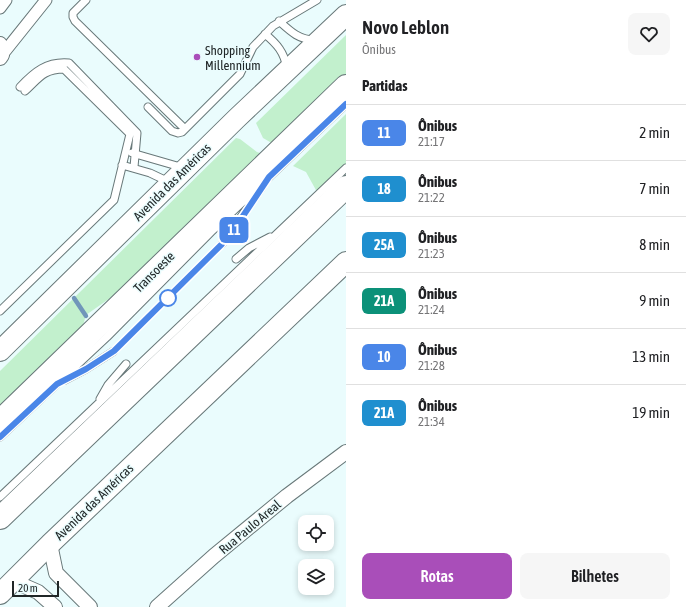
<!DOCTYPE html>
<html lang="pt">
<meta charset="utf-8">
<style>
:root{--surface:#fff;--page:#f6f6f6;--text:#202124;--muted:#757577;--line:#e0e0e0;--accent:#a94eb9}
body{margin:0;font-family:"Asap Condensed",sans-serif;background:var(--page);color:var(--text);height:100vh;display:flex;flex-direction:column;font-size:15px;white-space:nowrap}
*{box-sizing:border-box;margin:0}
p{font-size:13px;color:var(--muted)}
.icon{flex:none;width:22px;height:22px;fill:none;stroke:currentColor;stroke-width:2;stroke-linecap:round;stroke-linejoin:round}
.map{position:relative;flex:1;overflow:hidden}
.side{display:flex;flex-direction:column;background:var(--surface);width:340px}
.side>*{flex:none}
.badge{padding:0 8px;border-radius:6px;font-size:14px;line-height:26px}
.fabs{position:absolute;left:298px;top:515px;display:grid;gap:8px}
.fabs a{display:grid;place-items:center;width:36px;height:36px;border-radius:8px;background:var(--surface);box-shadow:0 2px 6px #0003;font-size:20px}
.scale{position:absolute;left:12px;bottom:10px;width:47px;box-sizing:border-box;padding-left:4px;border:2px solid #202627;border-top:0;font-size:11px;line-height:14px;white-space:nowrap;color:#202627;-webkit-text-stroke:3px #eafcfd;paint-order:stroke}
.map>.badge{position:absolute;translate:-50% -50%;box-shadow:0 0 0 2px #fff}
h2{padding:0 16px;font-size:15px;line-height:36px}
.round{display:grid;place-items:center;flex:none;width:42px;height:42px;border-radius:8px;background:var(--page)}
.overview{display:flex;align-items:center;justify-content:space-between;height:68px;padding:0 16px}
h1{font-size:19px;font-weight:600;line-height:30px}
.action{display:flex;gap:8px;margin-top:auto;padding:8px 16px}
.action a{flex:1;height:46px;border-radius:8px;background:var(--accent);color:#fff;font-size:16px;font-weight:600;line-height:46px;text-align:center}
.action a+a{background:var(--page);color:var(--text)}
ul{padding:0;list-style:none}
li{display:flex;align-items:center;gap:12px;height:56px;padding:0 16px;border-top:1px solid var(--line)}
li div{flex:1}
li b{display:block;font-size:15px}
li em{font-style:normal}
li .badge{min-width:44px;font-weight:700;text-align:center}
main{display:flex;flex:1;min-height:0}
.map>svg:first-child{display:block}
</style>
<main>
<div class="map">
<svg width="346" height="607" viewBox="0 0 346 607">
<rect width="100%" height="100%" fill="#eafcfd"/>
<path fill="#c2f0cd" d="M346 35V80L277 146 263 138 256 123Z
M346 114V165L317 192 306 172 293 166Z
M236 138 240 139 257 152 266 155 123 289 86 315 81 333 0 413V371Z"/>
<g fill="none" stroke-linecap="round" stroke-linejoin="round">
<path stroke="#7096ba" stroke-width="4.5" d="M74 298 86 316"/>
<g stroke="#687879" stroke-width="9">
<path id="service" d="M86 0 73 13V17L75 21 185 129
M279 21C290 31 299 40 315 40
M265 34C277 44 284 52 287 68
M20 87C34 72 47 61 69 63L137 133 134 167
M148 107 172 131 178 133 182 132 240 74 253 47 273 26 317 0
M132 153 184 168
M122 165 150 173 169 182
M222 244 262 187
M236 259 249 248 270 237
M0 311 114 200 130 134 64 69C44 69 39 78 25 91
M65 380 86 369 114 351
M100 399 108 385 126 364
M0 437 107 337 211 232 346 104
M0 497 346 168"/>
</g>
<g stroke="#687879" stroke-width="13">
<path id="pedestrian" d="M0 8 6 0
M2 55 46 0"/>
</g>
<g stroke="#687879" stroke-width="16">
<path id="minor" d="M0 44 2 55 0 58
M50 544 56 573 90 607
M13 581 38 592 55 607
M157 607 214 556 287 496 346 452"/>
</g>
<g stroke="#687879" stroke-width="22">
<path id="secondary" d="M0 351 236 119 346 15
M0 594 50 544 346 262"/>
</g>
<g stroke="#687879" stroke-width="24">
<path id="trunk" d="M0 421 346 86
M0 518 346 187"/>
</g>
<use href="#service" stroke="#fff" stroke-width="7"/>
<use href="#pedestrian" stroke="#fff" stroke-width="11"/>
<use href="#minor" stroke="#fff" stroke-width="14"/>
<use href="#secondary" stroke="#fff" stroke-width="20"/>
<use href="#trunk" stroke="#fff" stroke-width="22"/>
</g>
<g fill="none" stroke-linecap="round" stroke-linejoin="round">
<g stroke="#fff" stroke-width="9">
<path id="line" d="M0 437 57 384 86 369 114 351 222 244 237 225 269 177 346 104"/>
</g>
<use href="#line" stroke="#4a86e8" stroke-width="6"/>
</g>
<circle fill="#a94eb9" stroke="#eafcfd" stroke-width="1.5" cx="197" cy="57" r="4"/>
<circle fill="#fff" stroke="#4a86e8" stroke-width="2" cx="168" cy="298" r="8"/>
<g text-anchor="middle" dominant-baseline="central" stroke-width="3" stroke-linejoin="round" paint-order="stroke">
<g font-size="13" fill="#202627" stroke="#eafcfd" text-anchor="start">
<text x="205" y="50">Shopping<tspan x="205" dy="15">Millennium</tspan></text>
</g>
<g font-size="13" fill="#202627" stroke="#eafcfd">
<text transform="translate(172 182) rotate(-45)">Avenida das Américas</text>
<text transform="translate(154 272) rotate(-45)">Transoeste</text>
<text transform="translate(94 502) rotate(-44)">Avenida das Américas</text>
<text transform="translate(250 527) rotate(-40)">Rua Paulo Areal</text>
</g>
</g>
</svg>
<div class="fabs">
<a><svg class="icon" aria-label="locate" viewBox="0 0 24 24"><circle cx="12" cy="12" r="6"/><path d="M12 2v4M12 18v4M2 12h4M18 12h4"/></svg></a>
<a><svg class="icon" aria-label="layers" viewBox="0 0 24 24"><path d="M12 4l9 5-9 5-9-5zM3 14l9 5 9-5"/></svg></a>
</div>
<div class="scale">20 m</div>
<b class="badge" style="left:234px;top:230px;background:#4a86e8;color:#fff">11</b>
</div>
<section class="side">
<div class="overview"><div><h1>Novo Leblon</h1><p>Ônibus</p></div><a class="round"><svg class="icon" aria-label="heart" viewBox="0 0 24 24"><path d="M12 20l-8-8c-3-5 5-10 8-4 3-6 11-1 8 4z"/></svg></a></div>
<h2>Partidas</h2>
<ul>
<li><span class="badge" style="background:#4a86e8;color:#fff">11</span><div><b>Ônibus</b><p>21:17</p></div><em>2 min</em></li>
<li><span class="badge" style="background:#1f8fcf;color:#fff">18</span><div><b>Ônibus</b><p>21:22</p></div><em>7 min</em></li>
<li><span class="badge" style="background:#1f8fcf;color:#fff">25A</span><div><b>Ônibus</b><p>21:23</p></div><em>8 min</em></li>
<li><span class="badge" style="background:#0c9179;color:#fff">21A</span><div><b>Ônibus</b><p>21:24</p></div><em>9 min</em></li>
<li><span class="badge" style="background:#4a86e8;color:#fff">10</span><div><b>Ônibus</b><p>21:28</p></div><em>13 min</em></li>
<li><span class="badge" style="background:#1f8fcf;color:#fff">21A</span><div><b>Ônibus</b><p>21:34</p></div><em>19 min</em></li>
</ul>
<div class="action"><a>Rotas</a><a>Bilhetes</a></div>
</section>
</main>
